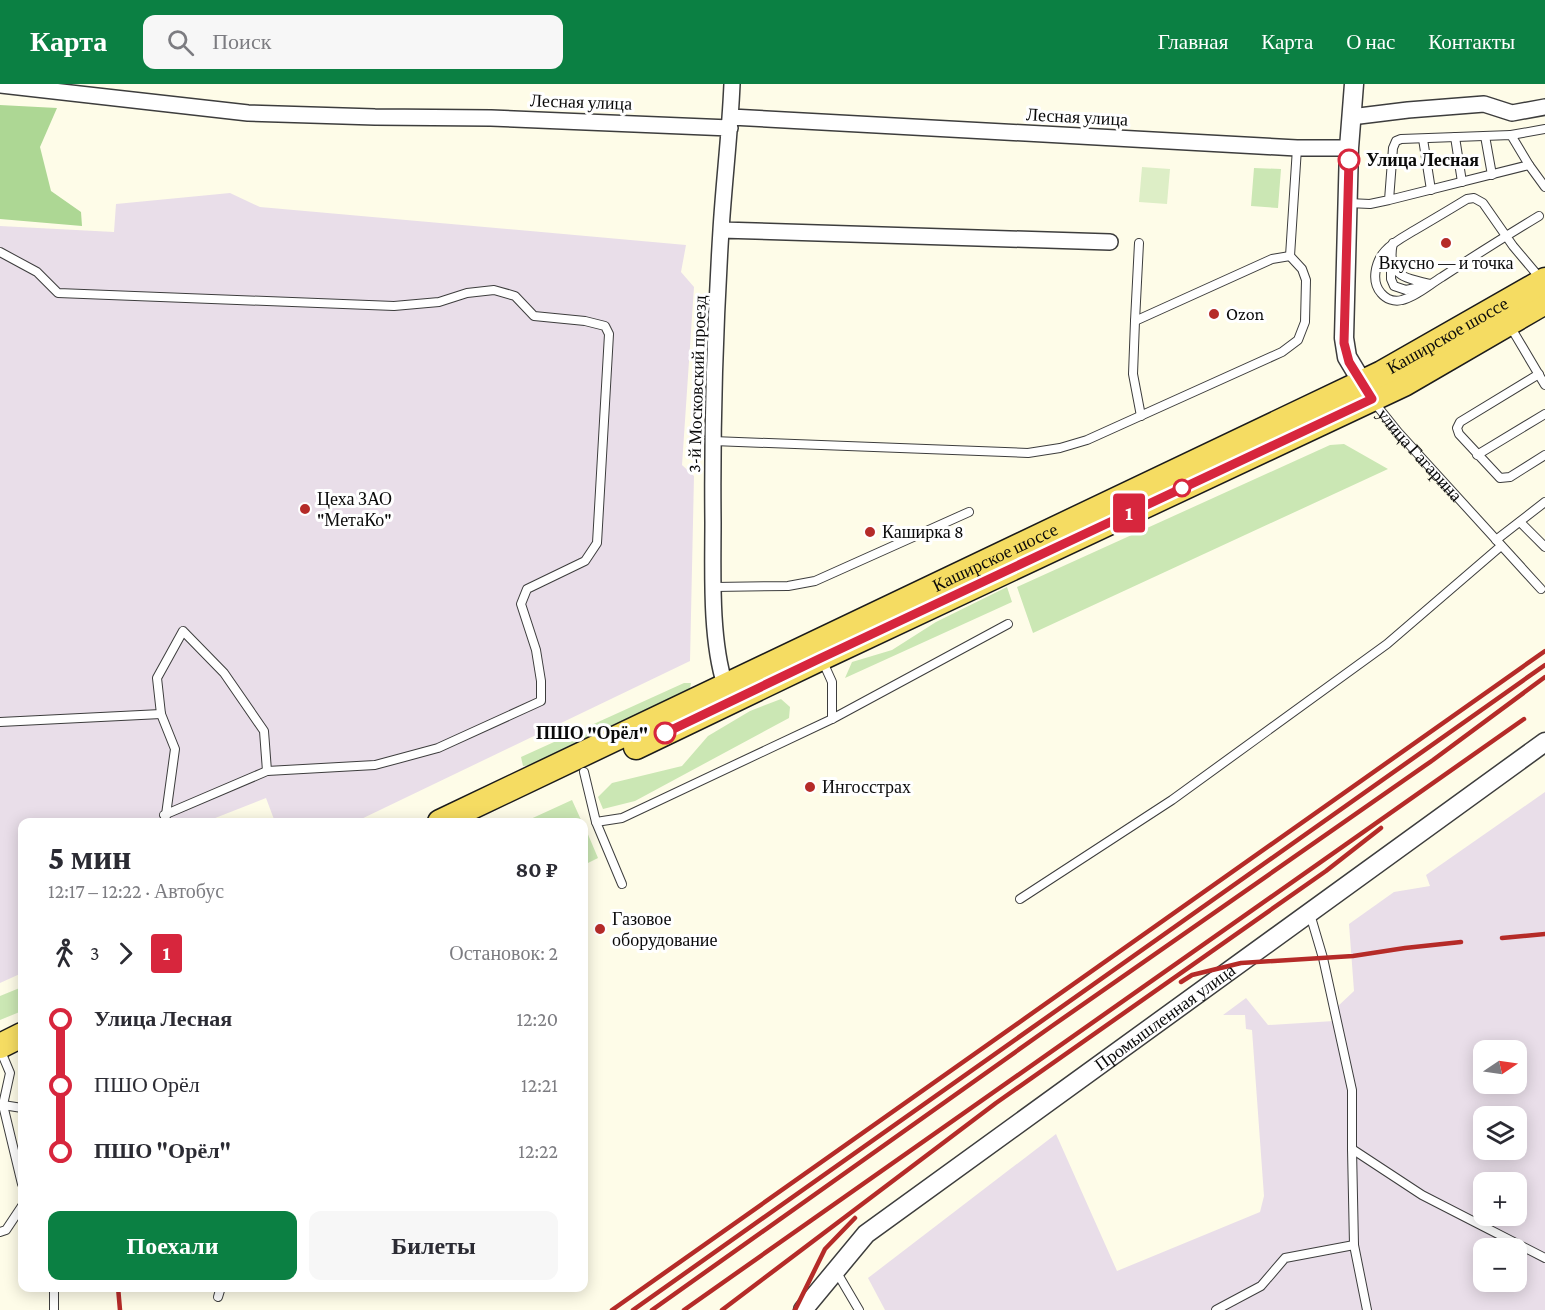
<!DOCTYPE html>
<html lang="ru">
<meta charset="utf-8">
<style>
:root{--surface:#fff;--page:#f7f7f7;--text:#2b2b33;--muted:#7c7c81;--accent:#0b8043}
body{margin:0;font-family:"Crimson Pro",serif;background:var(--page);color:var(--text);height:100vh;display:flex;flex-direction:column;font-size:22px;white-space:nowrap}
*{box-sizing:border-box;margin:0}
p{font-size:20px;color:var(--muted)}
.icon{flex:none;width:33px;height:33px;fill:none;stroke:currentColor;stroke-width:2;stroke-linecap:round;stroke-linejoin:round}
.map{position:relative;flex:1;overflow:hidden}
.details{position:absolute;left:18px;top:734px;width:570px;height:474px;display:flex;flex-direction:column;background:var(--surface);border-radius:12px;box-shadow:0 3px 15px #0003}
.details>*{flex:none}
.badge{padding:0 12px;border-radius:4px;font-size:21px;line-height:39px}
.needle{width:39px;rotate:77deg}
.controls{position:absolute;left:1473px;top:956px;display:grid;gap:12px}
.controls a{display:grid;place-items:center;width:54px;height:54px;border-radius:12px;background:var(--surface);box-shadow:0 3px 15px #0003;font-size:30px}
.map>.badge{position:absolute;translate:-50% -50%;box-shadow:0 0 0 3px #fff}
.legs{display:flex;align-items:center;gap:9px;height:66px;padding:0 30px;font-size:20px}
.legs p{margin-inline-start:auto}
.headline{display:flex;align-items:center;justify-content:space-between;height:102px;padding:0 30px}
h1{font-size:33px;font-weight:800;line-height:45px}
.action{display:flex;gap:12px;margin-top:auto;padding:12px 30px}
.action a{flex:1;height:69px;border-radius:12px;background:var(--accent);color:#fff;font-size:24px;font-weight:800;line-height:69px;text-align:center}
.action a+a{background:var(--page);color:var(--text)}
ul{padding:0 30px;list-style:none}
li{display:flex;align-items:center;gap:21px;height:66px;font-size:22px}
li i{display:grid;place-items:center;width:9px;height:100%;margin:0 8px;background:currentColor}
li i::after{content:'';width:15px;height:15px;margin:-8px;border:4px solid;border-radius:50%;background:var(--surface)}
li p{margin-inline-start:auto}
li:first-child i{background:linear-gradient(#0000 50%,currentColor 0)}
li:last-child i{background:linear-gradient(currentColor 50%,#0000 0)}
header{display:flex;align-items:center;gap:36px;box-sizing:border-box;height:84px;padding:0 30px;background:var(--accent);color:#fff}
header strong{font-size:28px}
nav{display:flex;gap:33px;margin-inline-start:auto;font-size:21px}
.search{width:420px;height:54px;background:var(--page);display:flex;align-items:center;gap:15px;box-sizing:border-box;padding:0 21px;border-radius:12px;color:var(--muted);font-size:22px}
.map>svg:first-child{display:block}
</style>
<header>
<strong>Карта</strong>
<div class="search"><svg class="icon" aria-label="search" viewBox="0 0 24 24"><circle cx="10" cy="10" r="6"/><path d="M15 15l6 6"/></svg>Поиск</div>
<nav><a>Главная</a><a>Карта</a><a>О нас</a><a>Контакты</a></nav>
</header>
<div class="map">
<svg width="1545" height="1226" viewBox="0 0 1545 1226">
<rect width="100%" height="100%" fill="#fefce8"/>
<path fill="#e9dee9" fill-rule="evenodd" d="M230 109 260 123 686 161 681 188 694 203 682 381 694 392 690 577 355 738H275L266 714 205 738H22V889L0 899V142L114 148 116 120Z
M1545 708V1226H885L868 1194 1056 1050 1117 1187 1260 1128 1264 1112 1252 946 1246 945 1245 931H1223L1246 914 1268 941 1334 937 1336 924 1354 907 1349 840 1394 808 1430 802 1426 791ZM1484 966H1516V999H1484ZM1484 1032H1516V1065H1484ZM1484 1098H1516V1131H1484ZM1484 1164H1516V1197H1484Z"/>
<path fill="#cbe7b4" d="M1254 84 1281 85 1278 124 1251 122Z
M1344 360 1388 385 1033 549 1017 503 1330 361Z
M1007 503 1012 518 845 594 852 578 892 566 936 538Z
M684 599H691L689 609 535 681 523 682 521 673Z
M781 615 790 623 789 634 635 717 603 725 598 713 612 699 682 682 708 652 750 627Z
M572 716 582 738H524Z
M584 741 598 774 584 781Z
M22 903V927L0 936V912Z"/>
<path fill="#add794" d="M0 21 57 24 40 63 51 107 81 128 82 142 0 135Z"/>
<path fill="#ddeec6" d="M1142 83 1170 85 1167 120 1139 118Z"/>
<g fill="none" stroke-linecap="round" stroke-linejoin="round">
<g stroke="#3d3d3d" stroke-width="10">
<g id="service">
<path d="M1511 51 1545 45"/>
<path d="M1485 52 1492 91"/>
<path d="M1455 53 1462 98"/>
<path d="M1423 55 1431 106"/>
<path d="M1529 81 1545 103"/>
<path d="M1348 119 1370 120 1389 116 1529 81 1511 51 1401 55 1396 57 1393 64 1389 116"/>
<path d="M1539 132C1506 152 1474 172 1442 193 1430 200 1416 213 1402 216 1394 218 1386 215 1381 209 1371 198 1375 178 1385 167 1393 158 1405 152 1415 146 1432 136 1449 126 1467 115L1474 114 1483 119 1513 162 1540 194"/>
<path d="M1393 159C1386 191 1404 194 1430 200"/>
<path d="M0 168 37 188 58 209 394 222 439 218 467 209 494 206 515 212 534 232 585 237 605 242 609 250 597 459 585 477 527 505 521 520 536 566 541 597V617L438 664 375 681 267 687 164 731"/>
<path d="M1391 180V195L1394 202 1406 206 1420 203"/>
<path d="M1135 237 1139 159"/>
<path d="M1510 242 1545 301"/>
<path d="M1539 290 1460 338 1457 344 1459 350 1500 394 1510 393 1545 371"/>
<path id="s1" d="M1374 318 1398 348 1541 505"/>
<path d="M1141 332 1133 290 1135 237 1272 175 1290 172"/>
<path d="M713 357 1028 369 1060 364 1087 356 1282 268 1298 256 1305 238 1306 196 1302 185 1290 172 1297 64"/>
<path d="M1477 371 1545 330"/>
<path d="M1520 438 1545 463"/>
<path d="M1496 456 1545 418"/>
<path d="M714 503 788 502 815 497 969 428"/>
<path d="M823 578 832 598V635"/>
<path d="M0 638 161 630"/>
<path d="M584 688 596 738 622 800"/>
<path d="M165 738 175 665 161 630 157 594 183 547 224 589 264 647 267 687"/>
<path d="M596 738 622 734 832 635 1008 540"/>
<path d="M1020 815 1172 716 1387 560 1501 462"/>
<path d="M1310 830 1323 874 1352 1006V1065L1422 1111 1545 1174"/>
<path d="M0 965 10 989 3 1021 22 1100"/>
<path d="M3 1021 22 1024"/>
<path d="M1352 1065 1354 1161 1367 1226"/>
<path d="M0 1148 6 1146 22 1122"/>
<path d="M836 1187 859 1226"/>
<path d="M54 1203V1226"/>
<path d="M218 1213 221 1203"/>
<path d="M1216 1226 1261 1202 1285 1174 1354 1161"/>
</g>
</g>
<g stroke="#3d3d3d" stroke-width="18">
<path id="minor" d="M0 1 248 29 375 33 491 34 730 44
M731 33 1297 64H1349
M1351 33 1408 26 1484 20 1512 29 1545 23
M721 146 1110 158
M725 601C710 554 713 487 713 438 712 341 715 243 721 146 724 97 730 49 732 0"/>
</g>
<g stroke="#3d3d3d" stroke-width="21">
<g id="tertiary">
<path d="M1354 0 1349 64 1344 254 1347 273 1368 308"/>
<path id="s2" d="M803 1226 866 1150 1545 658"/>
</g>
</g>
<g stroke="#1b1b1b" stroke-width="27">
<g id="primary">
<path d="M636 663 821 574 1404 300 1545 218"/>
<path id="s3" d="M440 738 1382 289 1545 196"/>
<path d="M0 962 22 951"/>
</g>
</g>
<use href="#service" stroke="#fff" stroke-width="8"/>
<use href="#minor" stroke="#fff" stroke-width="15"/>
<use href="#tertiary" stroke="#fff" stroke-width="18"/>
<use href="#primary" stroke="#f5dc62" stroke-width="24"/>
<path stroke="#b52b28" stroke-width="4.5" d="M1502 854 1545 850
M1181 898 1192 891 1241 879 1353 872 1405 864 1461 858
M118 1203 120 1226
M612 1226 1545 567
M633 1226 1545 581
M652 1226 1052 942 1433 676 1545 593
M684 1226 1524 635
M722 1226 996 1019 1326 787 1381 744
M795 1226 825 1165 855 1134"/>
</g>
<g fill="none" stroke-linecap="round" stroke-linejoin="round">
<g stroke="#fff" stroke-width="14">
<path id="line-1" d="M665 649 821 574 1372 315 1349 278 1344 259 1349 76"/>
</g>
<use href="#line-1" stroke="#d7263d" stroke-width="9"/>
</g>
<g fill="#fff" stroke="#d7263d" stroke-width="3">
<circle cx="1349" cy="76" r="10"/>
<circle cx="1182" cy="404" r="8"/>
<circle cx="665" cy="649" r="10"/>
</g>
<g fill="#b52b28" stroke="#fff" stroke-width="2">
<circle cx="1446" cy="159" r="6"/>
<circle cx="1214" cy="230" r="6"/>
<circle cx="305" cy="425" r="6"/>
<circle cx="870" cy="448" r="6"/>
<circle cx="810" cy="703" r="6"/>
<circle cx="600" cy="845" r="6"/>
</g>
<g text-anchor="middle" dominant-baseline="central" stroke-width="6" stroke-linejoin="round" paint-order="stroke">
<g font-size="18" fill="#0a0a0a" stroke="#fff">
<text transform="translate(581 18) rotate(2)">Лесная улица</text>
<text transform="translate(1077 33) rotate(3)">Лесная улица</text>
<text stroke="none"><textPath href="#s3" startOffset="1119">Каширское шоссе</textPath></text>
<text transform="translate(697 300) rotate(-88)">3-й Московский проезд</text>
<text stroke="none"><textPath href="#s1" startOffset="70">улица Гагарина</textPath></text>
<text stroke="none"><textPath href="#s3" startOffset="615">Каширское шоссе</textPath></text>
<text stroke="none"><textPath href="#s2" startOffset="468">Промышленная улица</textPath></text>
</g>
<g font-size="18" font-weight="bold" fill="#0a0a0a" stroke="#fff" text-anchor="start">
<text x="1366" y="76">Улица Лесная</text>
<text x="648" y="649" text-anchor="end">ПШО "Орёл"</text>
</g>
<g font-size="18" fill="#0a0a0a" stroke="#fff" text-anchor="start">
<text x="1446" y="179" text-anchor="middle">Вкусно — и точка</text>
<text x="1226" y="230">Ozon</text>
<text x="317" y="415">Цеха ЗАО<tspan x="317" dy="21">"МетаКо"</tspan></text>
<text x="882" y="448">Каширка 8</text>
<text x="822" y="703">Ингосстрах</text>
<text x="612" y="835">Газовое<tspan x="612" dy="21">оборудование</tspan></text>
</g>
</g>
</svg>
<div class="controls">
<a><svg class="needle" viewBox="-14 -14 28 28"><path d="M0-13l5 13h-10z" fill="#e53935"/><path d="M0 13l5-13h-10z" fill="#7c7c81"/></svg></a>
<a><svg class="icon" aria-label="layers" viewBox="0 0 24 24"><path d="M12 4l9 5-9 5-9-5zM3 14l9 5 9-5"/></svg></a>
<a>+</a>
<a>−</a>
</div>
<b class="badge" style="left:1129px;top:429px;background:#d7263d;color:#fff">1</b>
<section class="details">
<div class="headline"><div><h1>5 мин</h1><p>12:17 – 12:22 · Автобус</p></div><b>80 ₽</b></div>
<div class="legs"><svg class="icon" aria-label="walk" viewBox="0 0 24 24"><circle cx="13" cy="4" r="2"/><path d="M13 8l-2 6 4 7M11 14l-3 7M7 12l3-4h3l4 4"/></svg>3<svg class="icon" aria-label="forward" viewBox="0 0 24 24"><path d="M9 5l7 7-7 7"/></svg><b class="badge" style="background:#d7263d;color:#fff">1</b><p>Остановок: 2</p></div>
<ul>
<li><i style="color:#d7263d"></i><b>Улица Лесная</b><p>12:20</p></li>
<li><i style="color:#d7263d"></i><span>ПШО Орёл</span><p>12:21</p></li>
<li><i style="color:#d7263d"></i><b>ПШО &quot;Орёл&quot;</b><p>12:22</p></li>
</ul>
<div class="action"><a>Поехали</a><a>Билеты</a></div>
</section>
</div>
